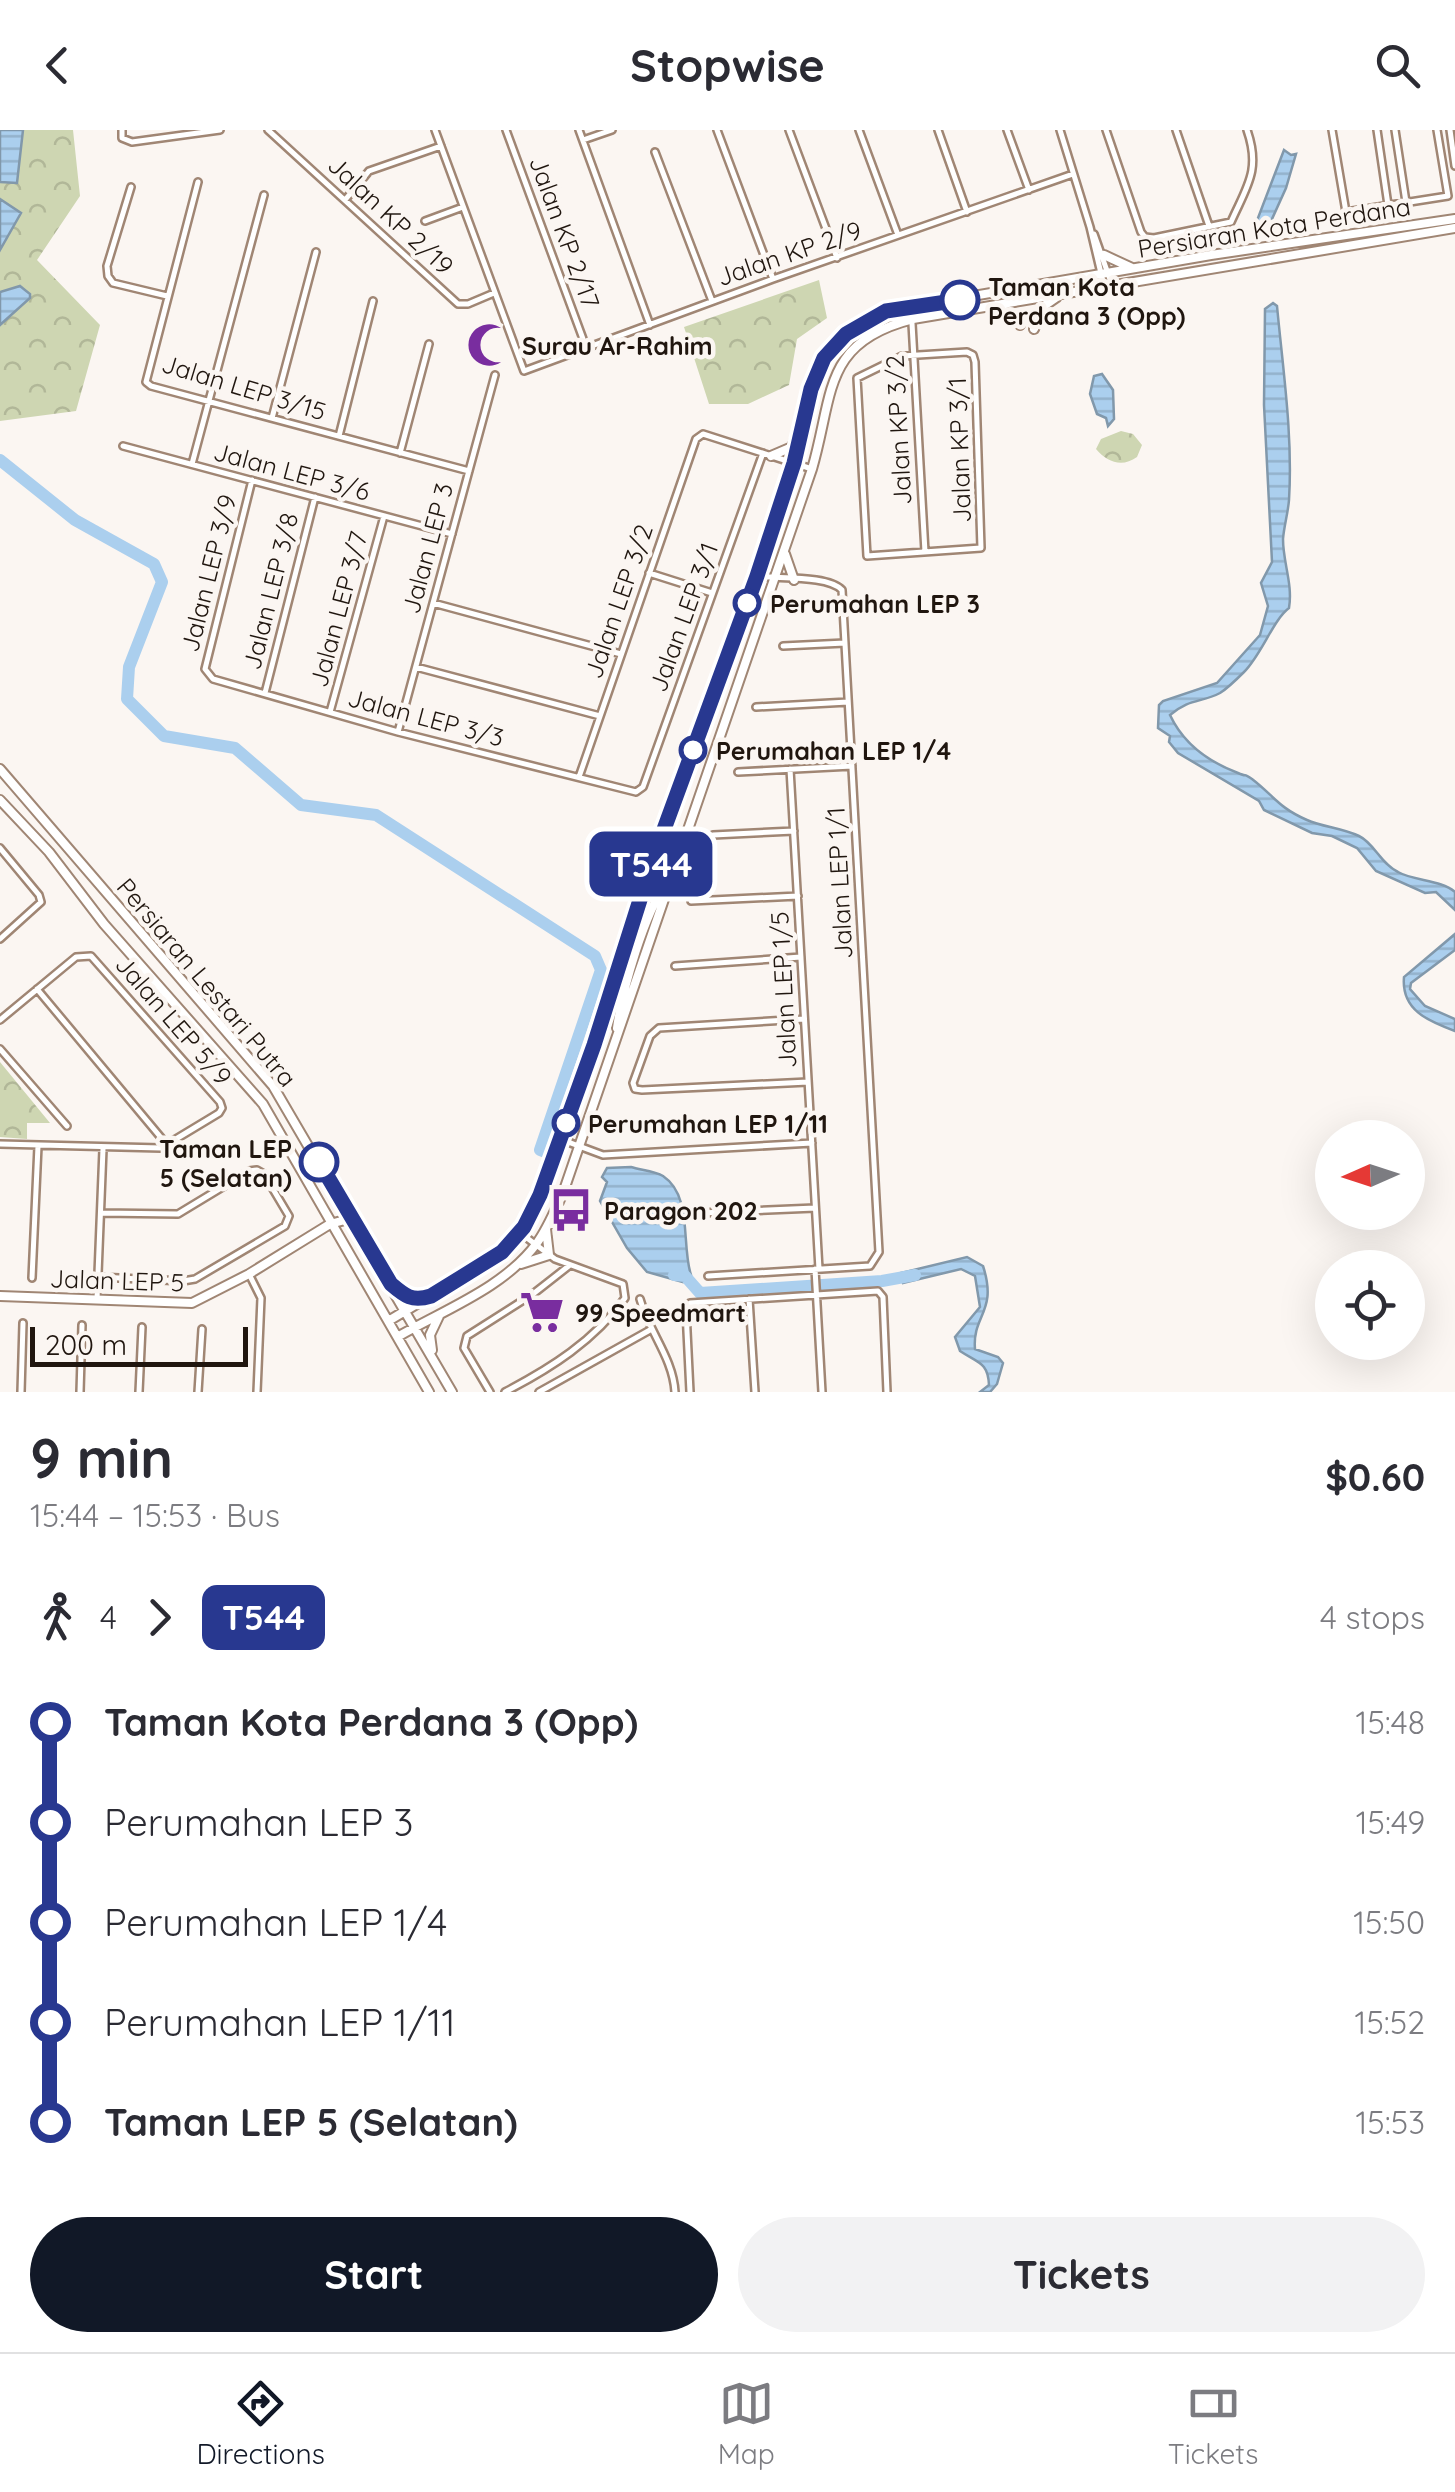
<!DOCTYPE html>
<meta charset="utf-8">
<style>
:root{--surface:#fff;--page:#f2f2f3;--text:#2b2b33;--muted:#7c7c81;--line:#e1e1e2;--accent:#111827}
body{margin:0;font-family:Quicksand,sans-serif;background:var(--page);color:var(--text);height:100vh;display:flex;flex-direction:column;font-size:38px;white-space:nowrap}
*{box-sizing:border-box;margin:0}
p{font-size:32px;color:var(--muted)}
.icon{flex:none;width:55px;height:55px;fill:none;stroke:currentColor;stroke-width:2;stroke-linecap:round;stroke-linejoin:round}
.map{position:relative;height:1262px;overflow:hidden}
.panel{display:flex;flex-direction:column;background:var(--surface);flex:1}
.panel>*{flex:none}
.badge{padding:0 20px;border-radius:15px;font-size:35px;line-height:65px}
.needle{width:65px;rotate:267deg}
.fabs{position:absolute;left:1315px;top:990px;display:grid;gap:20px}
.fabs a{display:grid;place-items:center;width:110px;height:110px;border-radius:50%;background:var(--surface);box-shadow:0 10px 40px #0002;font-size:50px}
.scale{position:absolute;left:30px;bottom:25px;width:218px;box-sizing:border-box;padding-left:10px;border:5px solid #20160f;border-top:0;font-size:28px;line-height:35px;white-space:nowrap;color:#20160f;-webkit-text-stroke:8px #fbf6f2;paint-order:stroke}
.map>.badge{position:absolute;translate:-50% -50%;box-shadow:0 0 0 5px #fff}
.legs{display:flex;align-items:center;gap:15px;height:110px;padding:0 30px;font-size:32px}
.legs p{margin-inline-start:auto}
.summary{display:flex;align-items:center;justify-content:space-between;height:170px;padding:0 30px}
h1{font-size:55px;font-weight:700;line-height:75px}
.primary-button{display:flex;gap:20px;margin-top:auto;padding:20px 30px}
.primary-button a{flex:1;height:115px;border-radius:60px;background:var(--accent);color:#fff;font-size:40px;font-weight:700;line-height:115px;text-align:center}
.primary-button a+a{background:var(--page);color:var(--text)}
ul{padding:0 30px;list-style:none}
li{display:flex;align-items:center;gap:35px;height:100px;font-size:38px}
li i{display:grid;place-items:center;width:15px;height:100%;margin:0 12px;background:currentColor}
li i::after{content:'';width:25px;height:25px;margin:-12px;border:8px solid;border-radius:50%;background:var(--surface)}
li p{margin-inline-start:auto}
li:first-child i{background:linear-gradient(#0000 50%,currentColor 0)}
li:last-child i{background:linear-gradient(currentColor 50%,#0000 0)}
header{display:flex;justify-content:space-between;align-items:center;height:130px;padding:0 30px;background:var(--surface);font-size:45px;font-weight:700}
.tabs{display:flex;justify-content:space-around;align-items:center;height:140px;border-top:2px solid var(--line);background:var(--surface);font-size:28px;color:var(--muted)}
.tabs a{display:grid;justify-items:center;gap:5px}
.tabs .current{color:var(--accent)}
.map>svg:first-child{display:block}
</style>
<header><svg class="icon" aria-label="back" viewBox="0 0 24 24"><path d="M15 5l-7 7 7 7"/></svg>Stopwise<svg class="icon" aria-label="search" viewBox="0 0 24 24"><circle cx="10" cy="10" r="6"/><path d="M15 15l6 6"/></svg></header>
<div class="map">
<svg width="1455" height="1262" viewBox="0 0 1455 1262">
<defs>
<pattern id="park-crowns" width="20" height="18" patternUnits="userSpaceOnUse" patternTransform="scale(2.5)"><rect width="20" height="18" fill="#ced6b2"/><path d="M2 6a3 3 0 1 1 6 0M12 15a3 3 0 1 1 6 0" fill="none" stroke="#b1b798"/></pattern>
<pattern id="water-rules" width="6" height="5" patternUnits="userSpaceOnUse" patternTransform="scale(2.5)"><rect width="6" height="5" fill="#abcfee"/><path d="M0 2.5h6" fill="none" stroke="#93b1cb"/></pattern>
</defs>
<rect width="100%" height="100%" fill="#fbf6f2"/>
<path fill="url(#park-crowns)" d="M0 0H73L80 66 37 130 100 195 76 281 0 291Z
M819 150 827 188 797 209 789 255 748 274H709L684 197Z
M1121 301 1133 304 1142 315 1137 327C1122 338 1107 332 1096 319L1101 309Z
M0 932 50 993H27V1009L0 1007Z"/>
<path fill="url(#water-rules)" stroke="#8198ab" stroke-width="2.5" d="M0 0H23L17 53 0 52Z
M1284 20 1291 25 1296 24 1286 58 1267 100 1253 101Z
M0 69 21 83 0 120Z
M20 156 30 164V168L0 195V162Z
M1273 173 1277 176C1283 240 1293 306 1289 370 1288 383 1284 396 1283 409 1283 433 1293 454 1289 478 1273 490 1262 524 1244 542 1237 549 1228 558 1220 563 1201 573 1190 568 1170 585 1183 613 1209 632 1238 643 1249 648 1242 642 1252 649 1274 666 1279 678 1307 690 1323 697 1342 698 1359 706 1374 713 1381 734 1398 742 1414 751 1442 750 1455 762V780L1436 762 1425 763 1376 741 1357 718 1332 706 1312 703 1264 680 1259 671 1178 623 1169 612 1170 606 1158 598 1159 575 1163 571 1217 553 1260 505 1268 476 1261 453 1272 432 1264 275 1265 179Z
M1102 244 1113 260 1114 289 1108 296 1106 288 1097 284 1090 264 1094 246Z
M1455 804V820L1411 853 1410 859 1425 876 1455 889V901C1428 891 1401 880 1404 847Z
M631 1037C641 1040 655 1041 663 1046 693 1066 681 1115 691 1145L683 1152 647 1142 627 1118 600 1071 607 1052 602 1047 607 1038Z
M967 1127 983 1136C998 1182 972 1185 975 1219L998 1227 1003 1233 997 1254 990 1262H980L989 1255C988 1232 978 1233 960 1221L955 1207 980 1177 975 1146 961 1139 903 1153 901 1143Z"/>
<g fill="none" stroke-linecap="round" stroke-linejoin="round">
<path stroke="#abcfee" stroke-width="12" d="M0 330 75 390 154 434 162 452 129 537 127 569 164 606 235 618 301 675 376 685 595 826 601 840 540 1020 545 1022
M674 1145 685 1146 700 1163 882 1151 915 1145"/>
<g stroke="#a08674" stroke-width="10">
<path id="street" d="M122 0V8L132 12 220 0
M268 0 458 174H468L494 163
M435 0 524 241 773 149 1073 44
M506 0 586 217
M579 0 650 195
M717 0 773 149
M789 0 837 128
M859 0 898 105
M938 0 967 82
M1007 0 1029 60
M1060 0 1090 97 1104 156
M1106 0 1141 102 1145 107 1154 108 1231 92C1247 56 1261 40 1247 0
M1176 0 1209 96
M1332 0 1346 82 1448 66 1437 0
M1377 0 1388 75
M1395 0 1406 72
M1450 0 1455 36
M583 10 612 0
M655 22 712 171
M198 52 146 252 151 256 469 341
M131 57 107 136 108 146 113 153 167 166
M345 70 369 41 441 16
M425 91 463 77
M1094 104 1112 155
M911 176 925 422
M967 222 973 225 975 232 981 418 867 426 857 248 902 226Z
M272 288 316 122
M339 306 373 171
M123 316 452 404
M400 323 429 214
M192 334 264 65
M252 350 205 539 213 549 398 602 636 662 643 657 763 323
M649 443 712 463
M433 473 621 524
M783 516 845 513
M416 537 600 586
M265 563 315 367
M756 577 848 572
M330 582 384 386
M398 602 495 245
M790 639 819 1139
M738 642 852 636
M579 647 696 309 703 304 812 339
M713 705 794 701
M0 718 39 765 41 772 0 809
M691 771 798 766
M675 836 801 827
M37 859 168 1016
M804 889 659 898 650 906 633 953 635 959 642 960 808 952
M0 890 76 827 91 826 220 972 222 978 219 983 161 1018 0 1014
M0 919 67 996
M560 1009 603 1025 812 1013
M701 1083 815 1078
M815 1139 822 1262
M249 1144 261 1168 257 1262
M708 1146 870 1136 879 1122 842 460C828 445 778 449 757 446
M98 1147 183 1151 195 1149 285 1096 289 1086 264 1044 257 1040 249 1041 178 1084 101 1083
M32 1148 38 1016
M97 1169 103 1019
M640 1169C649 1202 673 1228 675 1262
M749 1169 755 1262
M21 1262 23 1193
M80 1262 82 1195
M139 1262 142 1197
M198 1262 202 1199
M490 1262 464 1218 467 1206 533 1164 570 1135
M505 1262C551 1238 594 1211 625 1168L623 1154 555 1129 519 1102
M539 1262 650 1200
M690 1262 686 1181 690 1173 878 1161 883 1167 887 1262"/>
</g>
<g stroke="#a08674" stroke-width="12">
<path id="secondary" d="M1104 125 1132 138
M997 176 1012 185 1020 195
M1034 199 1044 176 1057 167
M771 326 792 317 796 307
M785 424 794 450
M0 639 273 956 452 1262
M0 670 49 722 104 794 263 974 429 1262
M617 898C623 856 644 785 667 751
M521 1134 549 1125 546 1099
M0 1166 192 1173 249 1144 330 1094 345 1090 355 1092
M390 1190 502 1123 524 1097 541 1065 594 915 652 732 757 446 794 333 811 259 824 228 845 204 886 181 1211 125 1455 89
M399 1206C446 1179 505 1157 537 1113 548 1098 555 1080 563 1063L812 339C834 264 822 212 913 189L1455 98
M432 1220 430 1205 439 1186"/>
</g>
<use href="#street" stroke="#fff" stroke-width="5"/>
<use href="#secondary" stroke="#fff" stroke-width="8"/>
</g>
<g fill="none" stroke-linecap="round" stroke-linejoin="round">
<g stroke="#fff" stroke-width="22">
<path id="line-1" d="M319 1032 391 1154C405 1166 412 1172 431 1166L502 1122 524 1097 540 1065 594 915 652 732 757 446 794 333 811 259 824 228 846 204 886 181 960 170"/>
</g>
<use href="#line-1" stroke="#283890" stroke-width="15"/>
</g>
<defs>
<g id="mosque-bare" transform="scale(3.45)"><path d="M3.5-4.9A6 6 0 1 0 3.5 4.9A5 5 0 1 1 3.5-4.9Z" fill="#792d9f" stroke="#fbf6f2" stroke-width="2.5" paint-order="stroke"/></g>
<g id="bus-bare" transform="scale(3.45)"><path d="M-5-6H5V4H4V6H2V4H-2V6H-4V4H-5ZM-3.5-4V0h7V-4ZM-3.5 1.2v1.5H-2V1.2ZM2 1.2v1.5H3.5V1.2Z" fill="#792d9f" stroke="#fbf6f2" stroke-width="2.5" paint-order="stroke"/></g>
<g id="supermarket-bare" transform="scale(3.45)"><path d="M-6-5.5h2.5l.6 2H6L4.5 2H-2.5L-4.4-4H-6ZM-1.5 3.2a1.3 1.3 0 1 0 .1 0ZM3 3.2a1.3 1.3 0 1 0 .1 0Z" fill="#792d9f" stroke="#fbf6f2" stroke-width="2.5" paint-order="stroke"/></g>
</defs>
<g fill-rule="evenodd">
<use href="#mosque-bare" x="489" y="215"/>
<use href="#bus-bare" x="571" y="1080"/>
<use href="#supermarket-bare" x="542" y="1182"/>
</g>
<g fill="#fff" stroke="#283890" stroke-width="5">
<circle cx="960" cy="170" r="18"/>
<circle cx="747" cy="473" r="12"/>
<circle cx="693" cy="620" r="12"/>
<circle cx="566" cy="993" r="12"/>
<circle cx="319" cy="1032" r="18"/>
</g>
<g text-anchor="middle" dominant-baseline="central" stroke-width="9" stroke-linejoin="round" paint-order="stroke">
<g font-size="25" fill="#20160f" stroke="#fbf6f2">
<text transform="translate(391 85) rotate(43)">Jalan KP 2/19</text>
<text transform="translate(1274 97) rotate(-9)">Persiaran Kota Perdana</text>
<text transform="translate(565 102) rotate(70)">Jalan KP 2/17</text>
<text transform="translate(789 123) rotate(-19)">Jalan KP 2/9</text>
<text transform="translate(244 257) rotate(17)">Jalan LEP 3/15</text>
<text transform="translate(898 300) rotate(-93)">Jalan KP 3/2</text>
<text transform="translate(959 320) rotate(-92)">Jalan KP 3/1</text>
<text transform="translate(292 341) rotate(15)">Jalan LEP 3/6</text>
<text transform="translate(427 418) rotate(-75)">Jalan LEP 3</text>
<text transform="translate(208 443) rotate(-76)">Jalan LEP 3/9</text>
<text transform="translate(270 461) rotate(-76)">Jalan LEP 3/8</text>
<text transform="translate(618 471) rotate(-71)">Jalan LEP 3/2</text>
<text transform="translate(338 479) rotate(-75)">Jalan LEP 3/7</text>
<text transform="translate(683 487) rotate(-70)">Jalan LEP 3/1</text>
<text transform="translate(426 587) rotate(15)">Jalan LEP 3/3</text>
<text transform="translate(839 753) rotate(-93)">Jalan LEP 1/1</text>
<text transform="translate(207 852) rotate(50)">Persiaran Lestari Putra</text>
<text transform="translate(783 860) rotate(-93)">Jalan LEP 1/5</text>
<text transform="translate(174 890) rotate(49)">Jalan LEP 5/9</text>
<text transform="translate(117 1150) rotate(2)">Jalan LEP 5</text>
</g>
<g font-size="25" font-weight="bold" fill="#20160f" stroke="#fbf6f2" text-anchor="start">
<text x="988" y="156">Taman Kota<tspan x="988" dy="29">Perdana 3 (Opp)</tspan></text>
<text x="770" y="473">Perumahan LEP 3</text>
<text x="716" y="620">Perumahan LEP 1/4</text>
<text x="588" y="993">Perumahan LEP 1/11</text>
<text x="292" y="1018" text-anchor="end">Taman LEP<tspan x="292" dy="29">5 (Selatan)</tspan></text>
</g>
<g font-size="25" font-weight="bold" fill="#20160f" stroke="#fbf6f2" text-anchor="start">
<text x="522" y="215">Surau Ar-Rahim</text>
<text x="604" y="1080">Paragon 202</text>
<text x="575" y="1182">99 Speedmart</text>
</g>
</g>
</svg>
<div class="fabs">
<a><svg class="needle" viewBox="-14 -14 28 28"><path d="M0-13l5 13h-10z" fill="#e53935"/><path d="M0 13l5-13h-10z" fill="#7c7c81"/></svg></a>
<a><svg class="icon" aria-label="locate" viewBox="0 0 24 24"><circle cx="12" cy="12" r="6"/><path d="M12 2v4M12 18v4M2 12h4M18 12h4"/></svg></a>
</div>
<div class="scale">200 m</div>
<b class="badge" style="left:651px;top:734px;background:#283890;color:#fff">T544</b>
</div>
<section class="panel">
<div class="summary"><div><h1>9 min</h1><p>15:44 – 15:53 · Bus</p></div><b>$0.60</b></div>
<div class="legs"><svg class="icon" aria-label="walk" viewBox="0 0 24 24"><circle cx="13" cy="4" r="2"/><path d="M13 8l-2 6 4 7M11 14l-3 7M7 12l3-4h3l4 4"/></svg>4<svg class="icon" aria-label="forward" viewBox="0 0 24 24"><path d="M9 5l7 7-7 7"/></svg><b class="badge" style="background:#283890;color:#fff">T544</b><p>4 stops</p></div>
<ul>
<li><i style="color:#283890"></i><b>Taman Kota Perdana 3 (Opp)</b><p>15:48</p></li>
<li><i style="color:#283890"></i><span>Perumahan LEP 3</span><p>15:49</p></li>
<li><i style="color:#283890"></i><span>Perumahan LEP 1/4</span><p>15:50</p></li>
<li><i style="color:#283890"></i><span>Perumahan LEP 1/11</span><p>15:52</p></li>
<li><i style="color:#283890"></i><b>Taman LEP 5 (Selatan)</b><p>15:53</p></li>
</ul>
<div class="primary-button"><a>Start</a><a>Tickets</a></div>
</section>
<nav class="tabs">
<a class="current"><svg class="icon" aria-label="directions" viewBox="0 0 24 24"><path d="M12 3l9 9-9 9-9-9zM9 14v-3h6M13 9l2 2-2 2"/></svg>Directions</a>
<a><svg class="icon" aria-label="map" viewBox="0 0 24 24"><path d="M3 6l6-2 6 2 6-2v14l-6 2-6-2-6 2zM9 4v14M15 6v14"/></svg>Map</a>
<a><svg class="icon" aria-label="tickets" viewBox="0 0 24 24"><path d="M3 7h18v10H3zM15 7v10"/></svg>Tickets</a>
</nav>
